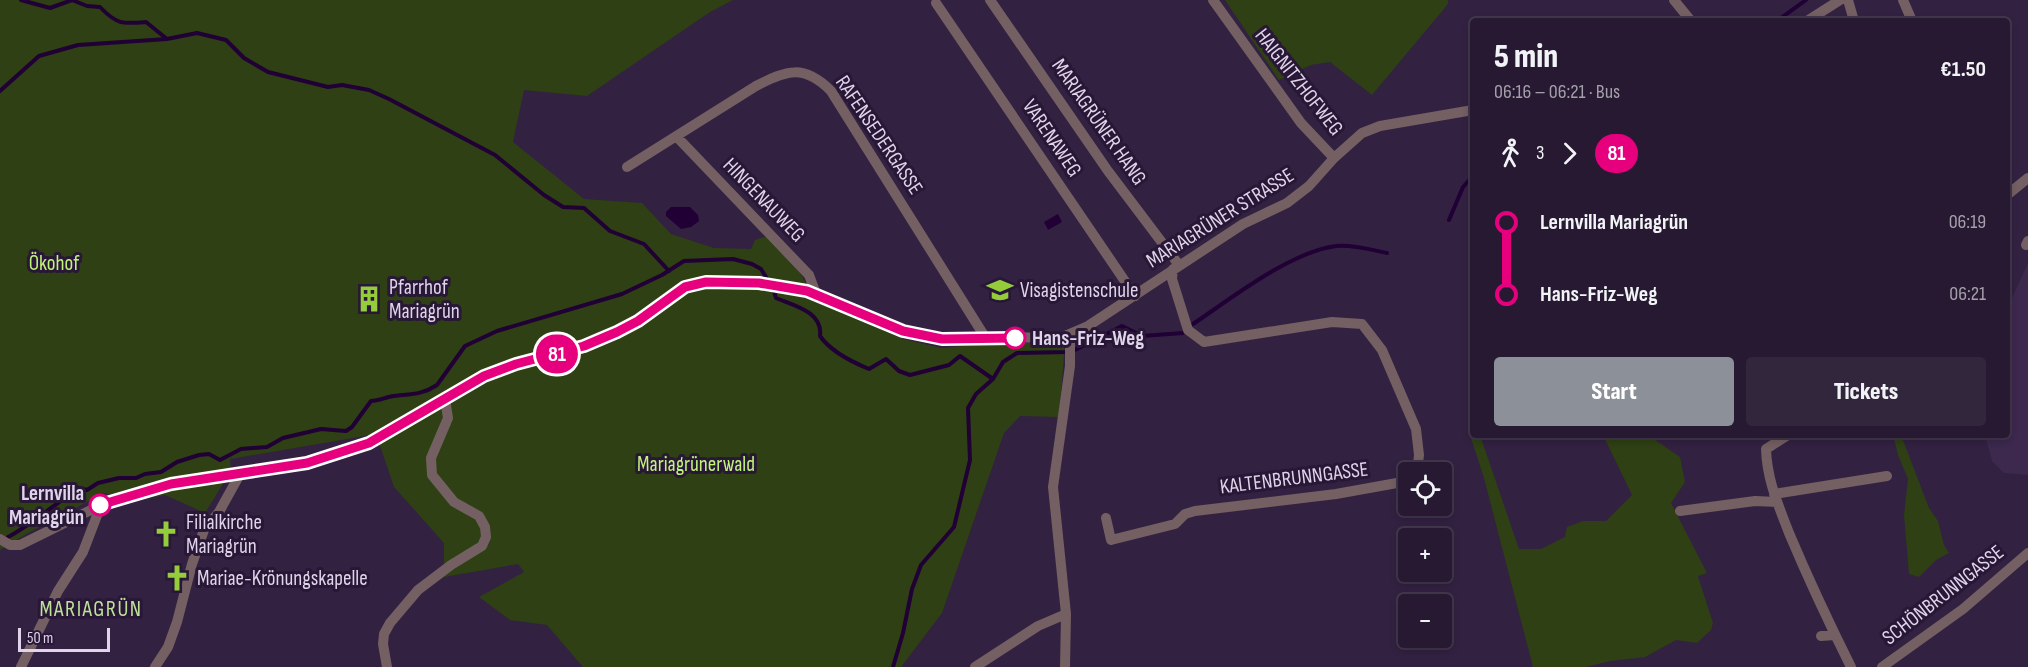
<!DOCTYPE html>
<meta charset="utf-8">
<style>
:root{--surface:#261931;--page:#32263d;--text:#f1f3f6;--muted:#a4a0ab;--line:#42384d;--accent:#8c9099}
body{margin:0;font-family:"Sofia Sans Condensed",sans-serif;background:var(--page);color:var(--text);height:100vh;display:flex;flex-direction:column;font-size:22px;white-space:nowrap}
*{box-sizing:border-box;margin:0}
p{font-size:20px;color:var(--muted)}
.icon{flex:none;width:33px;height:33px;fill:none;stroke:currentColor;stroke-width:2;stroke-linecap:round;stroke-linejoin:round}
.map{position:relative;flex:1;overflow:hidden}
.panel{position:absolute;left:1470px;top:18px;width:540px;height:420px;display:flex;flex-direction:column;background:var(--surface);border-radius:6px;box-shadow:0 3px 9px #0003,0 0 0 2px var(--line)}
.panel>*{flex:none}
.badge{padding:0 12px;border-radius:20px;font-size:21px;line-height:39px}
.controls{position:absolute;left:1398px;top:462px;display:grid;gap:12px}
.controls a{display:grid;place-items:center;width:54px;height:54px;border-radius:6px;background:var(--surface);box-shadow:0 3px 9px #0003,0 0 0 2px var(--line);font-size:30px}
.scale{position:absolute;left:18px;bottom:15px;width:92px;box-sizing:border-box;padding-left:6px;border:3px solid #dfd4e9;border-top:0;font-size:16px;line-height:21px;white-space:nowrap;color:#dfd4e9;-webkit-text-stroke:4px #281736;paint-order:stroke}
.map>.badge{position:absolute;translate:-50% -50%;box-shadow:0 0 0 3px #fff}
.legs{display:flex;align-items:center;gap:9px;height:66px;padding:0 24px;font-size:20px}
.legs p{margin-inline-start:auto}
.summary{display:flex;align-items:center;justify-content:space-between;height:102px;padding:0 24px}
h1{font-size:33px;font-weight:800;line-height:45px}
.button{display:flex;gap:12px;margin-top:auto;padding:12px 24px}
.button a{flex:1;height:69px;border-radius:6px;background:var(--accent);color:#fff;font-size:24px;font-weight:800;line-height:69px;text-align:center}
.button a+a{background:var(--page);color:var(--text)}
ul{padding:0 24px;list-style:none}
li{display:flex;align-items:center;gap:21px;height:72px;font-size:22px}
li i{display:grid;place-items:center;width:9px;height:100%;margin:0 8px;background:currentColor}
li i::after{content:'';width:15px;height:15px;margin:-8px;border:4px solid;border-radius:50%;background:var(--surface)}
li p{margin-inline-start:auto}
li:first-child i{background:linear-gradient(#0000 50%,currentColor 0)}
li:last-child i{background:linear-gradient(currentColor 50%,#0000 0)}
.map>svg:first-child{display:block}
</style>
<div class="map">
<svg width="2028" height="667" viewBox="0 0 2028 667">
<rect width="100%" height="100%" fill="#322141"/>
<path fill="#3d284e" d="M2028 263V475L2004 473 1992 461 1985 435H2007V313L2008 307Z"/>
<path fill="#2e4014" d="M0 0H733L710 12 587 96 524 90 513 142 584 199 642 203 671 234 714 248 751 249 755 240 767 236 799 271 816 301 903 339 941 348 995 343H1065L1059 417 1020 416 1004 433 942 613 901 667H583L547 625 510 620 479 597 524 572 518 564 444 577V543L394 487 376 434 230 459 231 471 205 513 165 495 134 501 104 493 28 533 0 550Z
M1225 0H1448V4L1372 95 1330 62 1311 65 1279 80Z
M1473 431V435H1480L1519 549H1541L1565 537 1567 527 1583 521H1606L1632 495 1603 435H1648L1680 457 1685 482 1671 503 1707 573 1698 576 1713 623 1711 630 1697 643 1676 640 1645 657 1610 661 1586 667H1533L1484 478 1470 435Z
M1893 435H1901L1929 508 1938 521 1944 545 1949 553 1936 560 1919 577 1909 574 1904 515 1908 479 1898 455Z"/>
<path fill="#200035" d="M671 207H690L698 215 699 221 691 227 681 229 666 216V212Z
M1058 214 1062 222 1048 230 1044 222Z"/>
<g fill="none" stroke-linecap="round" stroke-linejoin="round">
<path stroke="#200035" stroke-width="4" d="M21 0 50 8 72 0 87 6 100 7C117 25 123 24 146 22L167 39 197 33 226 40 244 58 268 72 328 87 342 85 369 90 389 99 495 155 544 195 563 207 584 208 610 231 644 244 669 271
M1777 21 1806 0
M0 91 39 56 78 45 167 39
M1449 220 1463 187 1473 176
M773 288 776 298C795 306 823 312 820 336 831 352 852 362 869 369L886 359 899 371 910 375 949 365 960 356 993 379
M1193 324C1232 298 1290 252 1336 246 1352 244 1372 250 1387 253
M8 537C25 528 41 515 58 503 64 498 69 492 75 487L87 490 98 483 119 478H136L145 474 161 472 177 462 199 455 209 454 220 460 241 449 267 447 283 438 321 429 346 431 352 427 371 401C379 401 386 397 394 396 411 394 422 395 437 385L465 346 497 331 622 294 662 275 684 261 733 259 752 264 761 269 769 282
M893 667 903 633 912 589 921 565 954 527 970 460 968 408 976 394 993 379 1003 362 1017 353 1067 352 1077 349 1122 326 1142 336 1183 333"/>
<path stroke="#745f62" stroke-width="10" d="M990 0 1108 171 1179 265
M1213 0 1301 123 1334 158
M1674 0 1691 21
M1848 0 1854 21
M1903 0 1912 21
M936 3 1135 296
M1807 21 1840 0
M677 137 809 275 816 294
M627 167 756 86C787 70 804 64 831 91L985 337
M2007 195 2028 178
M2026 245 2028 241
M1173 269 1172 279 1188 330 1204 342 1332 322 1362 324 1382 350 1416 429 1419 455 1417 472
M1788 435 1766 449C1767 480 1778 504 1789 533 1808 578 1829 623 1851 667
M1774 494 1887 476
M1680 511 1755 501 1777 502
M1106 518 1111 540 1175 524 1185 514 1195 511 1336 494 1408 481
M0 539 10 545H20L101 505 126 496 201 478 307 463 369 443 485 376 516 364 584 346 617 332 638 321 685 287 707 282 759 283 807 291 903 331 942 339 997 337 1060 338 1088 326 1243 224 1287 203 1309 186 1334 158 1362 133 1380 126 1473 110
M1821 636 1835 635
M21 667 58 591 83 552 101 505
M155 667 168 647 177 622 192 564 204 530 219 512 240 474
M387 667 383 644 384 634 390 623 418 590 451 565 482 546 486 537 485 527 479 516 454 502 432 475 431 458 448 418 445 399
M975 667 1038 626 1066 614
M1065 667 1066 614 1053 487 1070 366V335
M1882 667 1963 609 2028 553"/>
</g>
<g fill="none" stroke-linecap="round" stroke-linejoin="round">
<g stroke="#fff" stroke-width="14">
<path id="line-1" d="M100 505 171 484 307 463 369 443 484 376 516 364 584 346 617 332 638 321 685 287 706 282 759 283 807 291 903 331 942 339 1015 338"/>
</g>
<use href="#line-1" stroke="#e6007e" stroke-width="9"/>
</g>
<defs>
<g id="school-bare" transform="scale(2.07)"><path d="M0-5L7-2L0 1L-7-2ZM-4 1L0 2.5L4 1V4Q0 6-4 4Z" fill="#94cc3c" stroke="#281736" stroke-width="2.5" paint-order="stroke"/></g>
<g id="building-bare" transform="scale(2.07)"><path d="M-4-6H4V6H1V3H-1V6H-4ZM-2.5-4.3h1.7v1.8h-1.7ZM.8-4.3h1.7v1.8H.8ZM-2.5-1h1.7V.8h-1.7ZM.8-1h1.7V.8H.8Z" fill="#94cc3c" stroke="#281736" stroke-width="2.5" paint-order="stroke"/></g>
<g id="church-bare" transform="scale(2.07)"><path d="M-1.2-6h2.4v3.5h3.3v2.4h-3.3V6h-2.4V-.1h-3.3v-2.4h3.3Z" fill="#94cc3c" stroke="#281736" stroke-width="2.5" paint-order="stroke"/></g>
</defs>
<g fill-rule="evenodd">
<use href="#school-bare" x="1000" y="290"/>
<use href="#building-bare" x="369" y="299"/>
<use href="#church-bare" x="166" y="534"/>
<use href="#church-bare" x="177" y="578"/>
</g>
<g fill="#fff" stroke="#e6007e" stroke-width="3">
<circle cx="1015" cy="338" r="10"/>
<circle cx="100" cy="505" r="10"/>
</g>
<g text-anchor="middle" dominant-baseline="central" stroke-width="6" stroke-linejoin="round" paint-order="stroke">
<g font-size="21" fill="#dfd4e9" stroke="#281736">
<text transform="translate(1299 82) rotate(52)">HAIGNITZHOFWEG</text>
<text transform="translate(1099 122) rotate(55)">MARIAGRÜNER HANG</text>
<text transform="translate(879 135) rotate(56)">RAFENSEDERGASSE</text>
<text transform="translate(1052 138) rotate(56)">VARENAWEG</text>
<text transform="translate(764 200) rotate(46)">HINGENAUWEG</text>
<text transform="translate(1220 218) rotate(-32)">MARIAGRÜNER STRASSE</text>
<text transform="translate(1294 478) rotate(-7)">KALTENBRUNNGASSE</text>
<text transform="translate(1943 595) rotate(-38)">SCHÖNBRUNNGASSE</text>
</g>
<g font-size="21" fill="#c0f47b" stroke="#281736">
<text x="54" y="263">Ökohof</text>
<text x="696" y="464">Mariagrünerwald</text>
</g>
<g font-size="21" fill="#dfd4e9" stroke="#281736" text-anchor="start">
<text x="389" y="287">Pfarrhof<tspan x="389" dy="24">Mariagrün</tspan></text>
<text x="1020" y="290">Visagistenschule</text>
<text x="186" y="522">Filialkirche<tspan x="186" dy="24">Mariagrün</tspan></text>
<text x="197" y="578">Mariae-Krönungskapelle</text>
</g>
<g font-size="21" font-weight="bold" fill="#dfd4e9" stroke="#281736" text-anchor="start">
<text x="1032" y="338">Hans-Friz-Weg</text>
<text x="84" y="493" text-anchor="end">Lernvilla<tspan x="84" dy="24">Mariagrün</tspan></text>
</g>
<g font-size="22" letter-spacing="1.5" fill="#c0e19a" stroke="#281736">
<text x="91" y="609">MARIAGRÜN</text>
</g>
</g>
</svg>
<div class="controls">
<a><svg class="icon" aria-label="locate" viewBox="0 0 24 24"><circle cx="12" cy="12" r="6"/><path d="M12 2v4M12 18v4M2 12h4M18 12h4"/></svg></a>
<a>+</a>
<a>−</a>
</div>
<div class="scale">50 m</div>
<b class="badge" style="left:557px;top:354px;background:#e6007e;color:#fff">81</b>
<section class="panel">
<div class="summary"><div><h1>5 min</h1><p>06:16 – 06:21 · Bus</p></div><b>€1.50</b></div>
<div class="legs"><svg class="icon" aria-label="walk" viewBox="0 0 24 24"><circle cx="13" cy="4" r="2"/><path d="M13 8l-2 6 4 7M11 14l-3 7M7 12l3-4h3l4 4"/></svg>3<svg class="icon" aria-label="forward" viewBox="0 0 24 24"><path d="M9 5l7 7-7 7"/></svg><b class="badge" style="background:#e6007e;color:#fff">81</b></div>
<ul>
<li><i style="color:#e6007e"></i><b>Lernvilla Mariagrün</b><p>06:19</p></li>
<li><i style="color:#e6007e"></i><b>Hans-Friz-Weg</b><p>06:21</p></li>
</ul>
<div class="button"><a>Start</a><a>Tickets</a></div>
</section>
</div>
